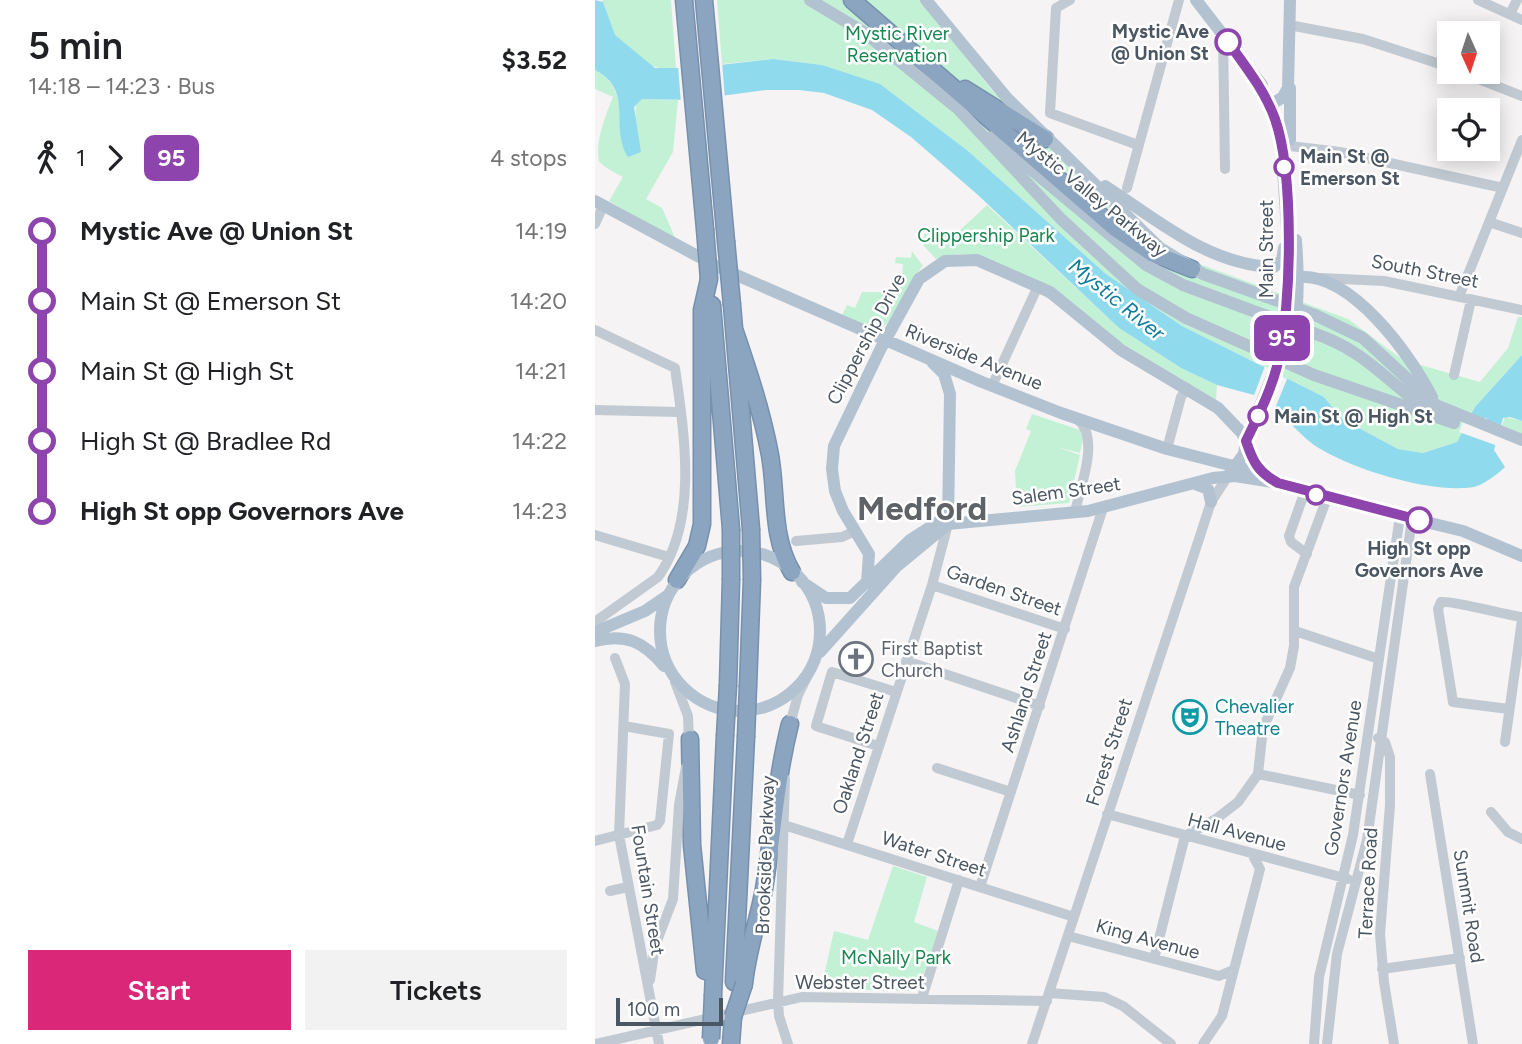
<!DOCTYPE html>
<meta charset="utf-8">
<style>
:root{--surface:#fff;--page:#f2f2f2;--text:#202124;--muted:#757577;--accent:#db2777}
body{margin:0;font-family:Figtree,sans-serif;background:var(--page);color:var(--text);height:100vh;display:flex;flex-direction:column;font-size:26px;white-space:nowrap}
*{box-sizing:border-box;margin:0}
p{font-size:23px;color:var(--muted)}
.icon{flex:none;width:38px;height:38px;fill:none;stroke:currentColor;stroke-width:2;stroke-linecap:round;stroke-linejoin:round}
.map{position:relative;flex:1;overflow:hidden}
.sheet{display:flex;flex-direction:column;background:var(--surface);width:595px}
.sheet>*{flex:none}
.badge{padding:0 14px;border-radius:10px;font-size:24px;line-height:46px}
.needle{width:46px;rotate:177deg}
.buttons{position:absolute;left:842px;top:21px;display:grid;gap:14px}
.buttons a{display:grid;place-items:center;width:63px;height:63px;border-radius:0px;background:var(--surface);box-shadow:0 4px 18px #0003;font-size:35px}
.scale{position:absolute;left:21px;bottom:18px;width:107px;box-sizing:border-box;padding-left:7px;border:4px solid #4a5661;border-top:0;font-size:19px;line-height:24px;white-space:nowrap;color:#4a5661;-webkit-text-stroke:5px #fff;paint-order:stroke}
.map>.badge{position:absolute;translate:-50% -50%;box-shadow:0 0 0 4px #fff}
.legs{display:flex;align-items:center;gap:10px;height:77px;padding:0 28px;font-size:23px}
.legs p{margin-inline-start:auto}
.summary{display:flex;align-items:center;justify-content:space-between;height:119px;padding:0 28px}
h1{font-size:38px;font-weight:600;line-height:52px}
.cta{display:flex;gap:14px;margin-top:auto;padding:14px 28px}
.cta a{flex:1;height:80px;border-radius:0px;background:var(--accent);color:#fff;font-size:28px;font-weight:600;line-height:80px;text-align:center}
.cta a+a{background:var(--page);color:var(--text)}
ul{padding:0 28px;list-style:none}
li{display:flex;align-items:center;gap:24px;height:70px;font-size:26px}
li i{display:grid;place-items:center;width:10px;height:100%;margin:0 9px;background:currentColor}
li i::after{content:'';width:18px;height:18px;margin:-9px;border:5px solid;border-radius:50%;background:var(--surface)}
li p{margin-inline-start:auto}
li:first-child i{background:linear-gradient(#0000 50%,currentColor 0)}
li:last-child i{background:linear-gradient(currentColor 50%,#0000 0)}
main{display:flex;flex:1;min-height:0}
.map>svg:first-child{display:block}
</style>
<main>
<section class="sheet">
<div class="summary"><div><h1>5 min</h1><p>14:18 – 14:23 · Bus</p></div><b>$3.52</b></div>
<div class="legs"><svg class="icon" aria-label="walk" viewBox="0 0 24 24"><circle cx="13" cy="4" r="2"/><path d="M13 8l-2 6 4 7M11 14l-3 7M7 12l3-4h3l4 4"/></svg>1<svg class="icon" aria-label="forward" viewBox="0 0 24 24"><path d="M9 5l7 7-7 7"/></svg><b class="badge" style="background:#8e44ad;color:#fff">95</b><p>4 stops</p></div>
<ul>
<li><i style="color:#8e44ad"></i><b>Mystic Ave @ Union St</b><p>14:19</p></li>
<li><i style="color:#8e44ad"></i><span>Main St @ Emerson St</span><p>14:20</p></li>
<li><i style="color:#8e44ad"></i><span>Main St @ High St</span><p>14:21</p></li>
<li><i style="color:#8e44ad"></i><span>High St @ Bradlee Rd</span><p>14:22</p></li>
<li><i style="color:#8e44ad"></i><b>High St opp Governors Ave</b><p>14:23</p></li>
</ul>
<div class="cta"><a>Start</a><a>Tickets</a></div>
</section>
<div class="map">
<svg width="927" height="1044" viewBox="0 0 927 1044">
<rect width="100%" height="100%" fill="#f5f3f3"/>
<path fill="#c3f1d5" d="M7 0H76L81 69C57 73 24 50 15 26 12 18 11 8 7 0Z
M122 0H325L396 89 429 123 572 246 599 262 753 319 808 360 885 382 913 348 923 317H927V355L880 407 862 442 828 453 803 449 747 419 729 397 587 326 511 274 373 151 291 89 227 65 177 59 127 64Z
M0 70C29 85 25 116 28 145L46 152 40 125 41 102 47 99 83 100 78 152 51 199 67 208 81 240 14 201 28 177C21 173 8 167 4 161 0 143 10 116 18 97L0 89Z
M392 205 524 328 586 368 622 385 621 400 381 255 364 254 341 259 328 245 329 234 351 232 353 238 361 234Z
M317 251 328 266C314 279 296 329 284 329 272 329 258 319 247 315L252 305 260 308 267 292H299L300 279H307L308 264 300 263 301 257 316 258Z
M437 414 485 430 488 439 485 453 462 447 485 455 474 503 422 507 420 471 436 431 431 429Z
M910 417 927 421V434L907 425Z
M298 866 332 877 319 922 343 931 325 986 314 991 226 989 239 931 273 940Z"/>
<path fill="#90daee" d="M0 0 8 2 20 35 60 68H98L178 59 227 65 285 84 373 151 511 274 587 326 729 397 747 419 803 449 828 453 862 442 880 407 927 355V421L915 417 908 418 899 450 910 467C904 473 888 485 879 487 836 494 755 469 719 445 705 435 696 422 683 413V408L659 395 622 385 586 368 524 328 383 195 316 137 277 110 229 93 204 90H171L96 100 47 99 39 107 46 152 33 157C14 127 40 91 0 70Z"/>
<path fill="#f5f3f3" d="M127 61 130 100 86 104 83 65Z
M670 366 692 379 679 411 658 398Z
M891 418 906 437 903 446 864 432 868 422Z"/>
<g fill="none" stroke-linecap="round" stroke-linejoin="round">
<g stroke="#7690ad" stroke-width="19">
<path id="highway" d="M89 0 110 229
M109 0 131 241
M257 0 520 228 557 253 597 269
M370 89 450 139
M117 305 136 529
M137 305 156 529
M139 329C153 370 167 412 175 455 182 494 176 537 197 572
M82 580 102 546 107 524V310L114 279
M133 685 136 580
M153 686 157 580
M95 739 97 845 110 971
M139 982 151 737
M149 984C152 952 163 921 169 889 178 834 181 779 195 724
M118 995 130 736
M136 1044 138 1017"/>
</g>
<path stroke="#c1cad2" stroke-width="10" d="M475 0 461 8 455 113 543 145
M883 0 927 20
M915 14 922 0
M694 25 768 39 854 67
M628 35 630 169
M866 72 927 96
M695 146 745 152 908 188
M532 188 584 0
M894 222 927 233
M0 224 8 206
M726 278 789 281 927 310
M864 297 927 140
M0 330 80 368C89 432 104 520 63 577L0 622
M859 375 876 300
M397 386 443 286
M0 410 84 412
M572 449 586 397 592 388
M710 491 694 536 696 542 712 554
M480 512C485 487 506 437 482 419
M0 535 74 557
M201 541 247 537 260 531
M337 585 470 629
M700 631 784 659
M20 658 30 684 24 835 64 1044
M311 661 445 706
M80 682 93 716 94 744
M914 709 858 702 843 609 846 602C855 600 912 615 927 617
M194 728 203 695 216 669
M783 738 790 742 795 757V805L785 934 789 982 799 1044
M910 742 927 620
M283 746 221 726 237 672 301 692
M342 768 416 792
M663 774 765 795
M835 774 878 1044
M190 779 183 1001 184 1016 193 1044
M896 812 913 832 927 839
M512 814 753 879
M189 825 479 917
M0 841 62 825 65 821 74 734 29 726
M252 844 337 585 353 524
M385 887 508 508
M15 891 33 887
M473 936 624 976 638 970
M559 959 590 836 621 819 643 802 663 774 668 728 695 668 699 646V587L732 498
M787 969 865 958
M55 980 60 946 78 899 84 805 91 767
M454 993 509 997 528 1006 576 1044
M327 998 364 880
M1 1044 207 997 452 1001
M437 1044 605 536 616 502 633 476
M608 1044 627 1016 665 869 657 854
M719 1044 724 977 758 835 805 516
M732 1044 742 954 772 840 817 519"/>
<path stroke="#b3c2d1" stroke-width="12" d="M215 0 270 33 367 112
M331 0 412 98 565 248 608 274 672 297
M601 0 667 85
M695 88V140
M674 106 688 97 693 88 695 0
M363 109 466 219 542 289 591 318 719 375 859 423
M397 137 551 265 588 285 669 315
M510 186C563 220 613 265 679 267L687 260 689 248
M0 201 123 267 387 382 466 413 572 449 654 470
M703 277C756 272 815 354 837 397
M720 315 768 338 841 405 927 440
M718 333C775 352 792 384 839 414
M684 359C708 342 703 267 701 240
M337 362 349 374 355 394 353 524
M635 473 649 454 651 441 684 359 694 260 686 139 678 114 662 81
M600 484 613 489 616 502
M65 631a80 80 0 1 1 160 0a80 80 0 1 1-160 0Z
M207 582 231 598H255L315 540 343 522 353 524 493 511 618 478 640 476 683 483 732 498 868 531 927 556
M272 583 274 554 248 511 240 491 237 469 239 446 286 348 324 279 350 261 382 260 455 292 526 350 623 408 647 433 660 465 669 475
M0 632 50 611 72 596
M0 641C31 633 49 642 69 666
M225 652 302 566 353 524"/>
<use href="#highway" stroke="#8ba5c1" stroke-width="16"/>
<g stroke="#7690ad" stroke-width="19" stroke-linecap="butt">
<path id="highway-bridge" d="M110 229 114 279
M131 241 137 305
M136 529V580
M156 529 157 580
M130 736 133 685
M151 737 153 686
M138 1017 149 984
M116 1039 118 995"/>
</g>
<path stroke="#b3c2d1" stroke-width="12" d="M672 297 720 315
M669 315 718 333"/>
<use href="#highway-bridge" stroke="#8ba5c1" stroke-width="16"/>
</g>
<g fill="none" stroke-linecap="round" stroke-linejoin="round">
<g stroke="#fff" stroke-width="16">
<path id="line-1" d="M633 42C651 67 670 91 680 119 699 173 697 306 683 362 677 389 663 416 651 441 658 462 663 472 683 483L824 520"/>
</g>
<use href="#line-1" stroke="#8e44ad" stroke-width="10"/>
</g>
<defs>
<g id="church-ring" transform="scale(1.75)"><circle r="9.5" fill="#fff" stroke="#6b7280" stroke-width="1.5"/><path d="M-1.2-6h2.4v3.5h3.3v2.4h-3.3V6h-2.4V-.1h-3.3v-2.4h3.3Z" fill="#6b7280"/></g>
<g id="theatre-ring" transform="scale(1.75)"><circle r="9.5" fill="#fff" stroke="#0f9aa8" stroke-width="1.5"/><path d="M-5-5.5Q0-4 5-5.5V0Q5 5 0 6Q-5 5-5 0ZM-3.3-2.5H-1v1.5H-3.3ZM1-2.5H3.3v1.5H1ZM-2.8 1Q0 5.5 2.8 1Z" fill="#0f9aa8"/></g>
</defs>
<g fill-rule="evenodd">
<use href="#church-ring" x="261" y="659"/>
<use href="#theatre-ring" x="595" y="717"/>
</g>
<g fill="#fff" stroke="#8e44ad" stroke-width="3.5">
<circle cx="633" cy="42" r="12"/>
<circle cx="689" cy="167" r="9"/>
<circle cx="663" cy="416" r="9"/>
<circle cx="721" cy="495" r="9"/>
<circle cx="824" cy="520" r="12"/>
</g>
<g text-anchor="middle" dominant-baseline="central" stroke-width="5" stroke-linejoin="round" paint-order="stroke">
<g font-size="19" font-weight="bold" fill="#4a5661" stroke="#fff" text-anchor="start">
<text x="614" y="31" text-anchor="end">Mystic Ave<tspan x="614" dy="22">@ Union St</tspan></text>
<text x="705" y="156">Main St @<tspan x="705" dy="22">Emerson St</tspan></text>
<text x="679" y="416">Main St @ High St</text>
<text x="824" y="548" text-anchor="middle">High St opp<tspan x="824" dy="22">Governors Ave</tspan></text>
</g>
<g font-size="19" fill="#17864f" stroke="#fff">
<text x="302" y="33">Mystic River<tspan x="302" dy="22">Reservation</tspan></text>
<text x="391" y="235">Clippership Park</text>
<text x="301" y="957">McNally Park</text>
</g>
<g font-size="19" fill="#4a5661" stroke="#fff">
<text transform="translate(497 194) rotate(39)">Mystic Valley Parkway</text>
<text transform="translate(671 249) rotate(-90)">Main Street</text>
<text transform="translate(830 271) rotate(11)">South Street</text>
<text transform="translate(271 339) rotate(-62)">Clippership Drive</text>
<text transform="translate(379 357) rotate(22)">Riverside Avenue</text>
<text transform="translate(471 491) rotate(-8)">Salem Street</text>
<text transform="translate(409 590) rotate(19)">Garden Street</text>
<text transform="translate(431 692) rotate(-72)">Ashland Street</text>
<text transform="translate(514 752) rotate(-72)">Forest Street</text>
<text transform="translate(263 753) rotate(-72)">Oakland Street</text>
<text transform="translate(748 778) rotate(-81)">Governors Avenue</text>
<text transform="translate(642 832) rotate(15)">Hall Avenue</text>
<text transform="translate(339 854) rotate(18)">Water Street</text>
<text transform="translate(170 855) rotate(-88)">Brookside Parkway</text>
<text transform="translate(773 883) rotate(-87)">Terrace Road</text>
<text transform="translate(53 890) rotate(81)">Fountain Street</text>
<text transform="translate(874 906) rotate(81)">Summit Road</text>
<text transform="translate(553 939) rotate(15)">King Avenue</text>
<text x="265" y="982">Webster Street</text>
</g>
<g font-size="19" fill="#5b616d" stroke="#fff" text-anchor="start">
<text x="286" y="648">First Baptist<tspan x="286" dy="22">Church</tspan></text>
</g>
<g font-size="19" fill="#0d838f" stroke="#fff" text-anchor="start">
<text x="620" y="706">Chevalier<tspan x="620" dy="22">Theatre</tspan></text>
</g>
<g font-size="21" font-style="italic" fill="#0c7c9b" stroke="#fff">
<text transform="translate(522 299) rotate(39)">Mystic River</text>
</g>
<g font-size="33" font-weight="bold" fill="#5f6368" stroke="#fff">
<text x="327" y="508">Medford</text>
</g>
</g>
</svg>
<div class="buttons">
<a><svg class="needle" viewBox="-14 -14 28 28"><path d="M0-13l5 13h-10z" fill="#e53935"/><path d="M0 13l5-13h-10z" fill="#757577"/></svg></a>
<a><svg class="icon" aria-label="locate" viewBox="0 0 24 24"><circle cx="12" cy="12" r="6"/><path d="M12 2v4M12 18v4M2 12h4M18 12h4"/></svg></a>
</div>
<div class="scale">100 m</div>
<b class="badge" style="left:687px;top:338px;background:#8e44ad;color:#fff">95</b>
</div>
</main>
